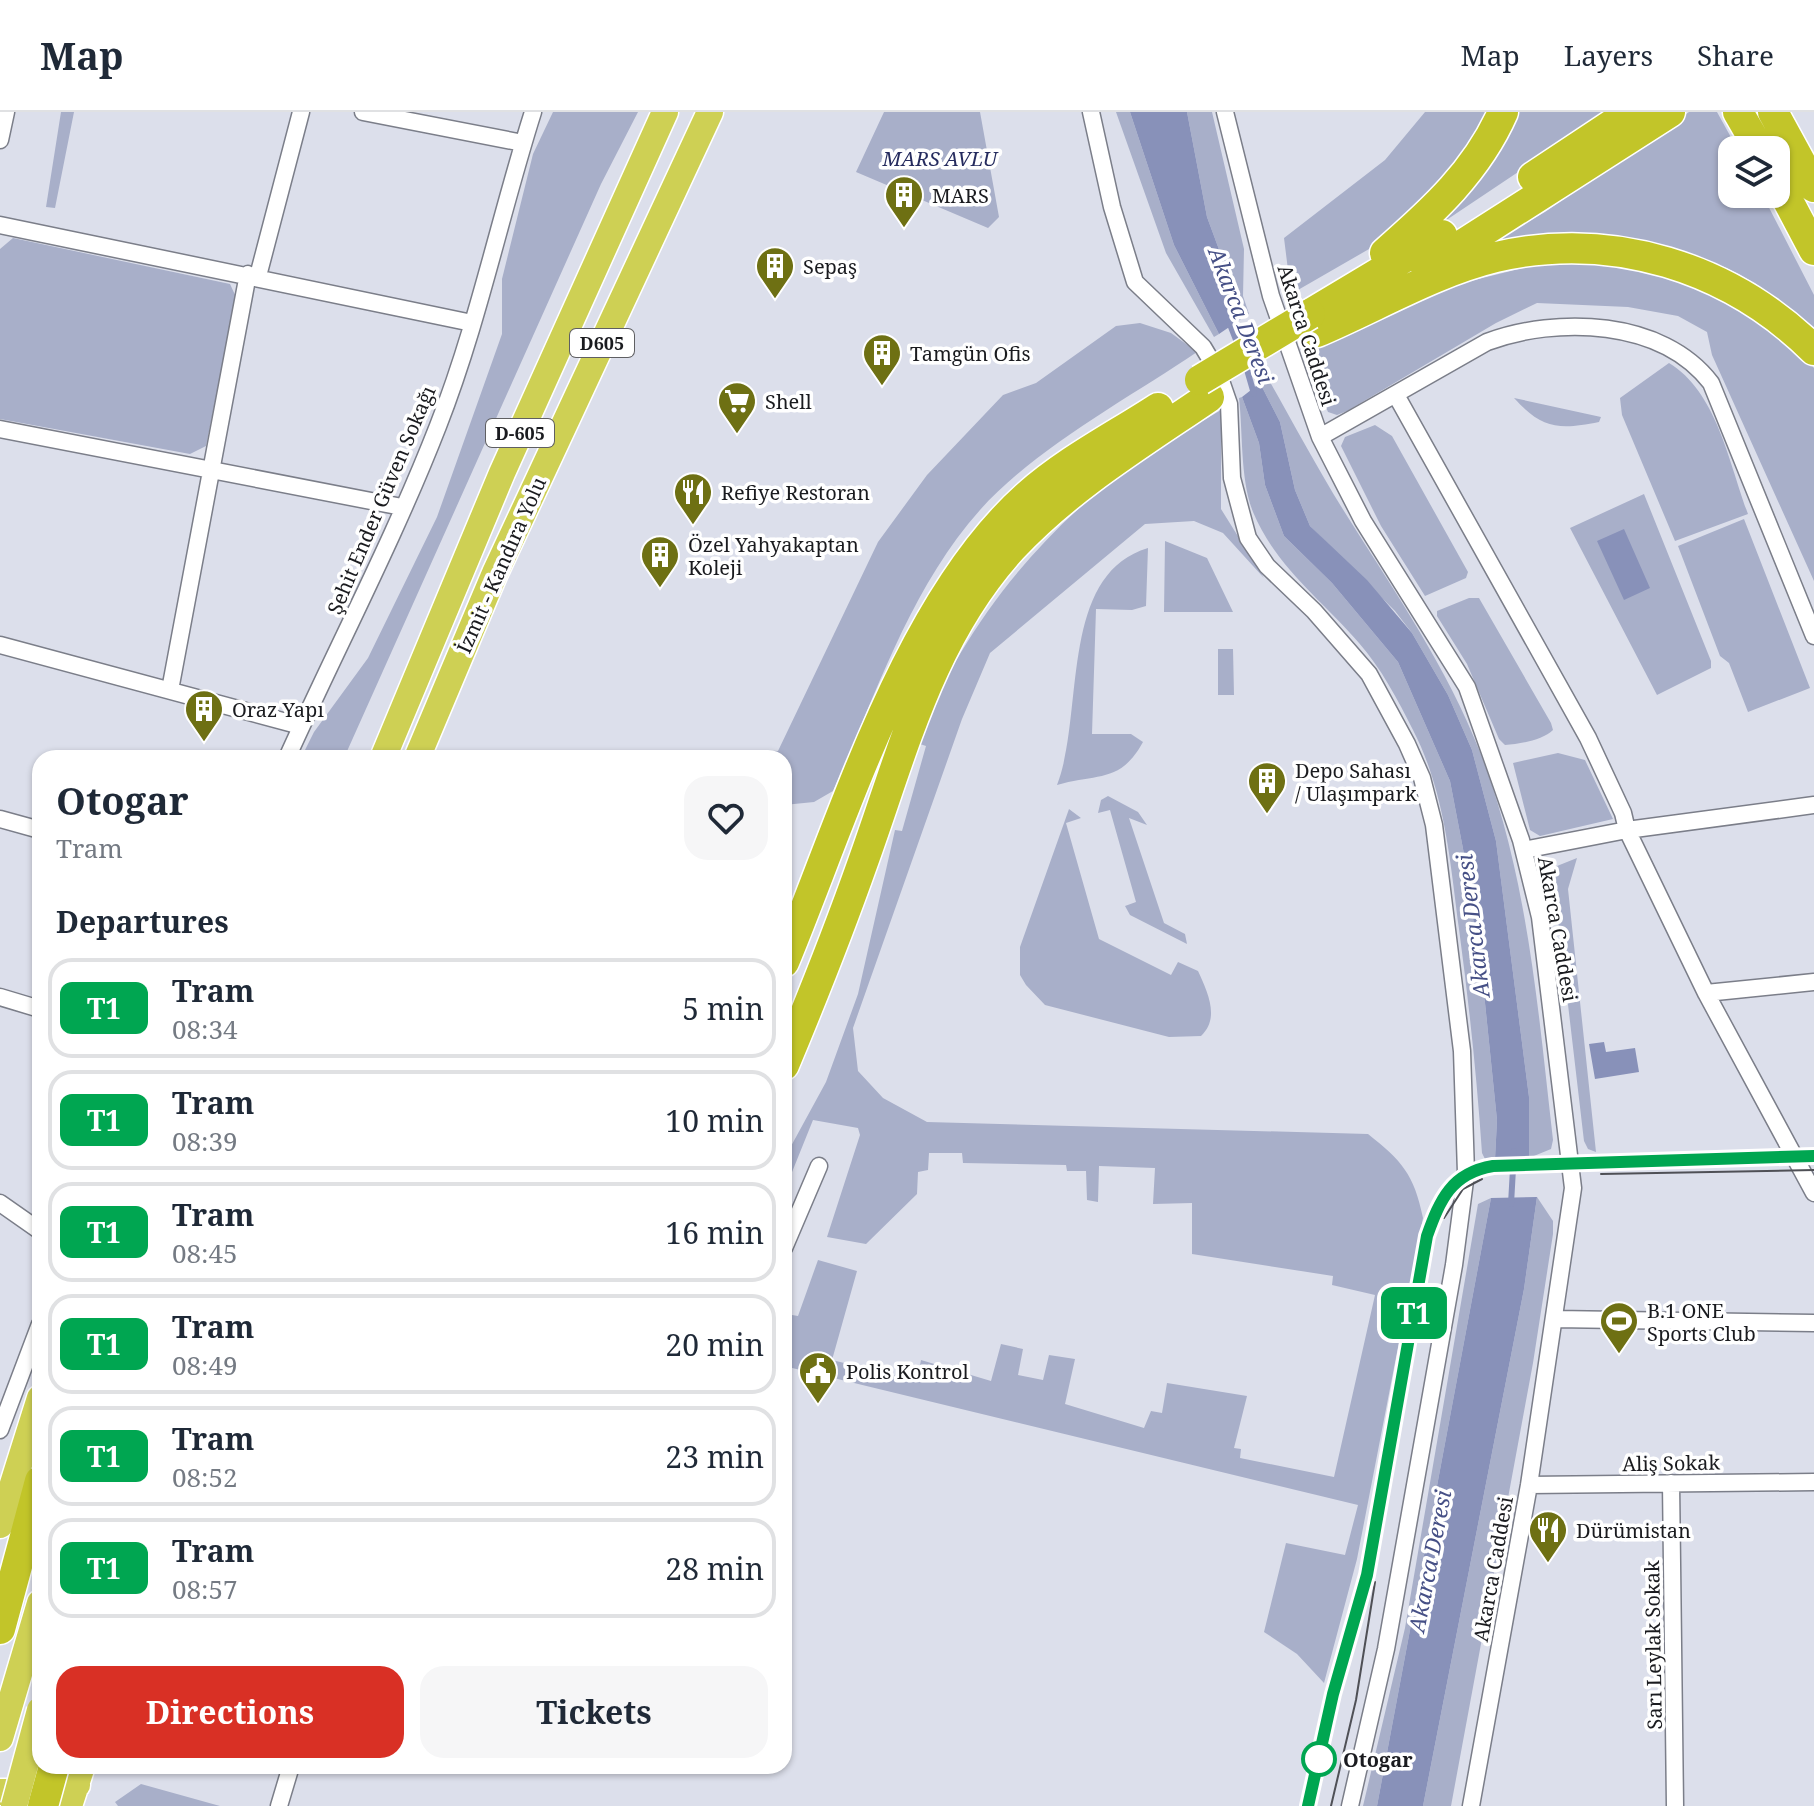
<!DOCTYPE html>
<meta charset="utf-8">
<style>
:root{--surface:#fff;--page:#f6f6f7;--text:#1f2937;--muted:#747a83;--line:#e0e1e3;--accent:#d93025}
body{margin:0;font-family:"Noto Serif",serif;background:var(--page);color:var(--text);height:100vh;display:flex;flex-direction:column;font-size:30px;white-space:nowrap}
*{box-sizing:border-box;margin:0}
p{font-size:26px;color:var(--muted)}
.icon{flex:none;width:44px;height:44px;fill:none;stroke:currentColor;stroke-width:2;stroke-linecap:round;stroke-linejoin:round}
.map{position:relative;flex:1;overflow:hidden}
.side{position:absolute;left:32px;top:638px;width:760px;height:1024px;display:flex;flex-direction:column;background:var(--surface);border-radius:24px;box-shadow:0 2px 6px #0004}
.side>*{flex:none}
.badge{padding:0 16px;border-radius:12px;font-size:28px;line-height:52px}
.controls{position:absolute;left:1718px;top:24px;display:grid;gap:16px}
.controls a{display:grid;place-items:center;width:72px;height:72px;border-radius:16px;background:var(--surface);box-shadow:0 2px 6px #0004;font-size:40px}
.map>.badge{position:absolute;translate:-50% -50%;box-shadow:0 0 0 4px #fff}
h2{padding:0 24px;font-size:30px;line-height:72px}
.round{display:grid;place-items:center;flex:none;width:84px;height:84px;border-radius:24px;background:var(--page)}
.overview{display:flex;align-items:center;justify-content:space-between;height:136px;padding:0 24px}
h1{font-size:38px;font-weight:700;line-height:60px}
.action{display:flex;gap:16px;margin-top:auto;padding:16px 24px}
.action a{flex:1;height:92px;border-radius:24px;background:var(--accent);color:#fff;font-size:32px;font-weight:700;line-height:92px;text-align:center}
.action a+a{background:var(--page);color:var(--text)}
ul{padding:0;list-style:none}
li{display:flex;align-items:center;gap:24px;height:100px;margin:0 16px 12px;padding:0 8px;border:4px solid var(--line);border-radius:24px}
li div{flex:1}
li b{display:block;font-size:30px}
li em{font-style:normal}
li .badge{min-width:88px;font-weight:700;text-align:center}
header{display:flex;align-items:center;gap:48px;box-sizing:border-box;height:112px;padding:0 40px;background:var(--surface);border-bottom:2px solid var(--line)}
header strong{font-size:38px}
nav{display:flex;gap:44px;margin-inline-start:auto;font-size:28px}
.map>svg:first-child{display:block}
</style>
<header>
<strong>Map</strong>
<nav><a>Map</a><a>Layers</a><a>Share</a></nav>
</header>
<div class="map">
<svg width="1814" height="1694" viewBox="0 0 1814 1694">
<rect width="100%" height="100%" fill="#dcdfeb"/>
<path fill="#a8afc9" d="M61 0H74L55 96 46 95Z
M553 0H638L601 72 344 646H301L314 620 368 546 437 405 502 222V167L533 42Z
M884 0H980L999 105 988 116 856 60Z
M1116 0H1130L1174 133 1219 222 1214 225 1166 141Z
M1187 0H1212L1244 137 1243 184 1249 202 1244 205 1207 105Z
M1425 0H1490L1452 62 1376 133 1291 182 1284 126 1385 48Z
M1516 0H1608L1430 119Z
M1689 0H1717L1738 38H1732V82H1762L1814 183V218L1755 171 1727 156 1671 137 1473 141 1545 100Z
M13 126 230 172 236 185 206 334 190 342 0 307V137Z
M1543 151C1567 151 1593 149 1617 151 1683 156 1772 206 1814 256V469L1712 243 1707 220 1678 204 1628 195 1537 191 1496 211 1347 299 1337 303 1328 300 1306 246 1307 241 1458 172Z
M1140 211 1171 221 1197 240C1129 286 1034 337 980 398 909 478 876 583 833 679L814 690 784 693V646H658L684 638 778 639 878 430 927 363 1003 283 1036 271 1116 214Z
M1669 251C1717 280 1729 351 1748 402L1675 429 1622 303 1620 286Z
M1270 270C1296 316 1321 363 1349 407 1397 483 1447 556 1480 640 1528 764 1538 898 1553 1028L1551 1037 1529 1046V985L1496 729 1472 638 1448 583 1412 521 1395 499 1310 414 1295 378 1280 310 1260 271Z
M1242 285 1259 331 1265 373 1284 424 1332 471 1398 550 1450 669 1464 742 1485 891 1497 1008 1495 1047H1485L1482 1041C1477 966 1469 892 1459 817 1450 749 1445 680 1413 618 1398 588 1381 556 1359 531 1321 487 1276 455 1253 400 1240 367 1243 321 1239 286Z
M1514 286 1601 305 1599 310C1559 318 1542 317 1514 286Z
M1221 298V397L1264 466 1223 421 1194 409 1145 412 990 541 962 607 853 916 858 959 883 986 927 1010 1368 1022C1402 1049 1414 1062 1423 1106L1357 1447 1324 1571 1297 1542 1264 1520 1286 1431 1345 1443 1358 1393 784 1254V1208L786 1202 798 1204 818 1148 857 1159 832 1248 917 1269 921 1248 991 1269 1001 1232 1023 1237 1018 1263 1043 1268 1049 1243 1075 1247 1065 1292 1144 1316 1151 1299 1162 1301 1167 1271 1247 1284 1234 1336 1241 1337 1240 1346 1334 1365 1375 1183 1332 1173 1333 1164 1192 1142V1091L1153 1092 1155 1056 1099 1054 1098 1090 1087 1088 1086 1059H1067L1066 1053 963 1051 962 1041H929L928 1058 918 1060 917 1082 866 1132 827 1125 860 1023 858 1016 813 1008 784 1080V1047L826 970 858 882 895 718 902 719 926 634 917 631C960 520 1032 429 1127 356 1155 334 1190 317 1221 298Z
M1375 313 1392 324 1468 460 1466 466 1425 484 1381 414 1341 334 1345 325Z
M1644 382 1711 549V556L1657 583 1570 416Z
M1744 407 1810 576 1748 600 1729 551 1720 544 1678 434Z
M1165 429 1207 446 1233 500H1164Z
M1148 436 1146 494 1132 498 1096 497 1092 622H1131L1143 630C1120 672 1097 661 1057 673 1085 601 1058 463 1148 436Z
M1469 486H1479L1551 611 1553 618C1543 628 1520 632 1505 633L1499 627 1467 552 1437 504V499Z
M1218 537H1233L1234 583H1218Z
M1558 641 1585 648 1613 707 1540 724 1530 718 1513 651Z
M1108 684 1138 700 1147 713 1129 706 1164 811 1185 822 1187 832 1130 803 1125 794 1136 790 1110 698 1098 701 1101 688Z
M1069 697 1081 706 1066 711 1099 827 1171 863 1178 850 1198 859C1208 881 1220 906 1201 924L1169 925 1045 893 1026 873 1020 863V835Z
M1577 746 1568 777 1596 1040 1588 1037 1584 1029 1552 756Z
M1537 1085 1553 1109V1122L1533 1251 1451 1694H1423L1524 1177Z
M1491 1086 1377 1694H1363L1405 1516 1478 1092Z
M141 1672 220 1694H118L115 1690Z"/>
<path fill="#8891b9" d="M1130 0H1187L1207 105 1244 205 1219 222 1174 133Z
M1260 271 1280 310 1295 378 1310 414 1367 468 1412 521 1448 583 1472 638 1496 729 1529 985V1046L1495 1047 1497 1008 1485 891 1464 742 1450 669 1398 550 1332 471 1284 424 1265 373 1259 331 1242 285Z
M1624 417 1650 476 1624 488 1597 429Z
M1604 930 1606 940 1635 936 1639 960 1595 967 1589 932Z
M1537 1085 1524 1177 1423 1694H1377L1491 1086Z"/>
<g fill="none" stroke-linecap="round" stroke-linejoin="round">
<path stroke="#8891b9" stroke-width="6" d="M1229 210 1238 233
M1245 251 1254 282
M1511 1092 1514 1039"/>
<g stroke="#7b7e89" stroke-width="19">
<path id="minor" d="M363 0 523 31
M1091 0 1112 95 1135 170 1203 235 1218 260 1229 292 1232 366 1248 426 1267 454 1314 499 1369 562 1407 632 1422 666 1434 713 1462 939 1466 1061 1454 1153 1386 1537 1350 1694
M1225 0 1271 184 1320 325 1363 409 1467 575 1521 728 1540 805 1573 1076 1529 1373 1471 1694
M0 28 6 0
M0 113 472 211
M258 164 301 0
M1396 283 1588 626 1623 701 1627 718 1706 881 1814 1081
M0 317 402 395
M1320 325 1487 230C1557 204 1662 207 1711 271L1814 524
M0 533 301 614
M170 578 248 162
M287 646C337 535 394 427 438 314 478 212 500 104 533 0
M0 707 40 718
M1524 738 1627 718 1814 693
M1706 881 1814 870
M0 885 40 897
M0 1091 40 1119
M784 1136 819 1054
M1556 1207 1814 1211
M0 1318 40 1212
M1671 1371 1675 1694
M1529 1373 1814 1370
M279 1694 291 1654"/>
</g>
<g stroke="#fff" stroke-width="29">
<path id="trunk" d="M383 646 502 361 665 0
M417 646 495 461 710 0
M0 1413 40 1286
M0 1626 40 1491
M0 1680H34L77 1673
M69 1694 82 1654"/>
</g>
<g stroke="#fff" stroke-width="33">
<path id="motorway" d="M1738 0 1760 38
M1773 0 1814 75
M1533 65 1631 0
M1776 66 1814 138
M1385 141C1433 99 1477 59 1503 0
M1426 156 1670 0
M1310 202 1442 123
M1317 220C1376 195 1434 160 1496 145 1612 118 1730 155 1814 238
M784 850C844 705 908 490 1027 384 1066 349 1115 324 1158 296
M784 953C812 886 839 818 863 750 903 639 930 526 1012 436 1069 375 1140 332 1209 285
M0 1517 40 1369"/>
</g>
<use href="#minor" stroke="#fff" stroke-width="16"/>
<use href="#trunk" stroke="#ced054" stroke-width="26"/>
<use href="#motorway" stroke="#c2c529" stroke-width="30"/>
<path stroke="#4f5056" stroke-width="2" d="M1601 1062 1814 1058
M1444 1106 1463 1077 1482 1067
M1308 1694 1333 1582 1367 1463 1427 1124C1440 1088 1451 1061 1493 1054L1814 1045
M1331 1694 1356 1588 1375 1470"/>
<g stroke="#fff" stroke-width="29" stroke-linecap="butt">
<path id="trunk-bridge" d="M14 1694 40 1598"/>
</g>
<g stroke="#fff" stroke-width="33" stroke-linecap="butt">
<path id="motorway-bridge" d="M1200 268 1310 202
M43 1694 54 1654"/>
</g>
<use href="#trunk-bridge" stroke="#ced054" stroke-width="26"/>
<use href="#motorway-bridge" stroke="#c2c529" stroke-width="30"/>
</g>
<g fill="none" stroke-linecap="round" stroke-linejoin="round">
<g stroke="#fff" stroke-width="18">
<path id="line" d="M1308 1694 1333 1582 1367 1463 1427 1124C1440 1088 1451 1061 1493 1054L1814 1044"/>
</g>
<use href="#line" stroke="#00a651" stroke-width="12"/>
</g>
<defs>
<g id="building-pin" transform="scale(2)"><path d="M0 17L-7.5 6A9.5 9.5 0 1 1 7.5 6Z" fill="#6e7013" stroke="#fff"/><path d="M-4-6H4V6H1V3H-1V6H-4ZM-2.5-4.3h1.7v1.8h-1.7ZM.8-4.3h1.7v1.8H.8ZM-2.5-1h1.7V.8h-1.7ZM.8-1h1.7V.8H.8Z" fill="#fff"/></g>
<g id="supermarket-pin" transform="scale(2)"><path d="M0 17L-7.5 6A9.5 9.5 0 1 1 7.5 6Z" fill="#6e7013" stroke="#fff"/><path d="M-6-5.5h2.5l.6 2H6L4.5 2H-2.5L-4.4-4H-6ZM-1.5 3.2a1.3 1.3 0 1 0 .1 0ZM3 3.2a1.3 1.3 0 1 0 .1 0Z" fill="#fff"/></g>
<g id="restaurant-pin" transform="scale(2)"><path d="M0 17L-7.5 6A9.5 9.5 0 1 1 7.5 6Z" fill="#6e7013" stroke="#fff"/><path d="M-5-6h1v4h1v-4h1v4h1v-4h1v5L-1.5 .5V6h-2V.5L-5-1ZM5-6V6H3V1.5H1.5Q1.5-4 5-6Z" fill="#fff"/></g>
<g id="stadium-pin" transform="scale(2)"><path d="M0 17L-7.5 6A9.5 9.5 0 1 1 7.5 6Z" fill="#6e7013" stroke="#fff"/><path d="M0-5a6.5 5 0 1 0 0 10a6.5 5 0 1 0 0-10ZM-3.5-1.8h7v3.6h-7Z" fill="#fff"/></g>
<g id="civic-pin" transform="scale(2)"><path d="M0 17L-7.5 6A9.5 9.5 0 1 1 7.5 6Z" fill="#6e7013" stroke="#fff"/><path d="M-.6-6.5H3V-4.5H.6V-3L4-1V1h2V6H-6V1h2V-1L-.6-3ZM-1.2 2.5V6h2.4V2.5Z" fill="#fff"/></g>
</defs>
<g fill-rule="evenodd">
<use href="#building-pin" x="904" y="83"/>
<use href="#building-pin" x="775" y="154"/>
<use href="#building-pin" x="882" y="241"/>
<use href="#supermarket-pin" x="737" y="289"/>
<use href="#restaurant-pin" x="693" y="380"/>
<use href="#building-pin" x="660" y="443"/>
<use href="#building-pin" x="204" y="597"/>
<use href="#building-pin" x="1267" y="669"/>
<use href="#stadium-pin" x="1619" y="1209"/>
<use href="#civic-pin" x="818" y="1259"/>
<use href="#restaurant-pin" x="1548" y="1418"/>
</g>
<circle fill="#fff" stroke="#00a651" stroke-width="4" cx="1319" cy="1647" r="16"/>
<g text-anchor="middle" dominant-baseline="central" stroke-width="7" stroke-linejoin="round" paint-order="stroke">
<g fill="#fff" stroke="#5f5f62" stroke-width="2">
<rect x="570" y="217" width="64" height="28" rx="6"/>
<rect x="486" y="307" width="68" height="28" rx="6"/>
</g>
<g font-size="18" font-weight="bold" fill="#1a1b1f">
<text x="602" y="231">D605</text>
<text x="520" y="321">D-605</text>
</g>
<g font-size="20" font-style="italic" fill="#252b5e" stroke="#fff">
<text x="940" y="46">MARS AVLU</text>
</g>
<g font-size="20" fill="#1a1b1f" stroke="#fff" text-anchor="start">
<text x="932" y="83">MARS</text>
<text x="803" y="154">Sepaş</text>
<text x="910" y="241">Tamgün Ofis</text>
<text x="765" y="289">Shell</text>
<text x="721" y="380">Refiye Restoran</text>
<text x="688" y="432">Özel Yahyakaptan<tspan x="688" dy="23">Koleji</tspan></text>
<text x="232" y="597">Oraz Yapı</text>
<text x="1295" y="658">Depo Sahası<tspan x="1295" dy="23">/ Ulaşımpark</tspan></text>
<text x="1647" y="1198">B.1 ONE<tspan x="1647" dy="23">Sports Club</tspan></text>
<text x="846" y="1259">Polis Kontrol</text>
<text x="1576" y="1418">Dürümistan</text>
</g>
<g font-size="20" fill="#1a1b1f" stroke="#fff">
<text transform="translate(1307 223) rotate(72)">Akarca Caddesi</text>
<text transform="translate(381 388) rotate(-67)">Şehit Ender Güven Sokağı</text>
<text transform="translate(501 453) rotate(-66)">İzmit - Kandıra Yolu</text>
<text transform="translate(1558 817) rotate(80)">Akarca Caddesi</text>
<text transform="translate(1671 1351) rotate(-1)">Aliş Sokak</text>
<text transform="translate(1493 1457) rotate(-80)">Akarca Caddesi</text>
<text transform="translate(1653 1533) rotate(-91)">Sarı Leylak Sokak</text>
</g>
<g font-size="20" font-weight="bold" fill="#1a1b1f" stroke="#fff" text-anchor="start">
<text x="1343" y="1647">Otogar</text>
</g>
<g font-size="22" font-style="italic" fill="#465086" stroke="#fff">
<text transform="translate(1242 203) rotate(69)">Akarca Deresi</text>
<text transform="translate(1472 814) rotate(-97)">Akarca Deresi</text>
<text transform="translate(1429 1449) rotate(-79)">Akarca Deresi</text>
</g>
</g>
</svg>
<div class="controls">
<a><svg class="icon" aria-label="layers" viewBox="0 0 24 24"><path d="M12 4l9 5-9 5-9-5zM3 14l9 5 9-5"/></svg></a>
</div>
<b class="badge" style="left:1414px;top:1201px;background:#00a651;color:#fff">T1</b>
<section class="side">
<div class="overview"><div><h1>Otogar</h1><p>Tram</p></div><a class="round"><svg class="icon" aria-label="heart" viewBox="0 0 24 24"><path d="M12 20l-8-8c-3-5 5-10 8-4 3-6 11-1 8 4z"/></svg></a></div>
<h2>Departures</h2>
<ul>
<li><span class="badge" style="background:#00a651;color:#fff">T1</span><div><b>Tram</b><p>08:34</p></div><em>5 min</em></li>
<li><span class="badge" style="background:#00a651;color:#fff">T1</span><div><b>Tram</b><p>08:39</p></div><em>10 min</em></li>
<li><span class="badge" style="background:#00a651;color:#fff">T1</span><div><b>Tram</b><p>08:45</p></div><em>16 min</em></li>
<li><span class="badge" style="background:#00a651;color:#fff">T1</span><div><b>Tram</b><p>08:49</p></div><em>20 min</em></li>
<li><span class="badge" style="background:#00a651;color:#fff">T1</span><div><b>Tram</b><p>08:52</p></div><em>23 min</em></li>
<li><span class="badge" style="background:#00a651;color:#fff">T1</span><div><b>Tram</b><p>08:57</p></div><em>28 min</em></li>
</ul>
<div class="action"><a>Directions</a><a>Tickets</a></div>
</section>
</div>
